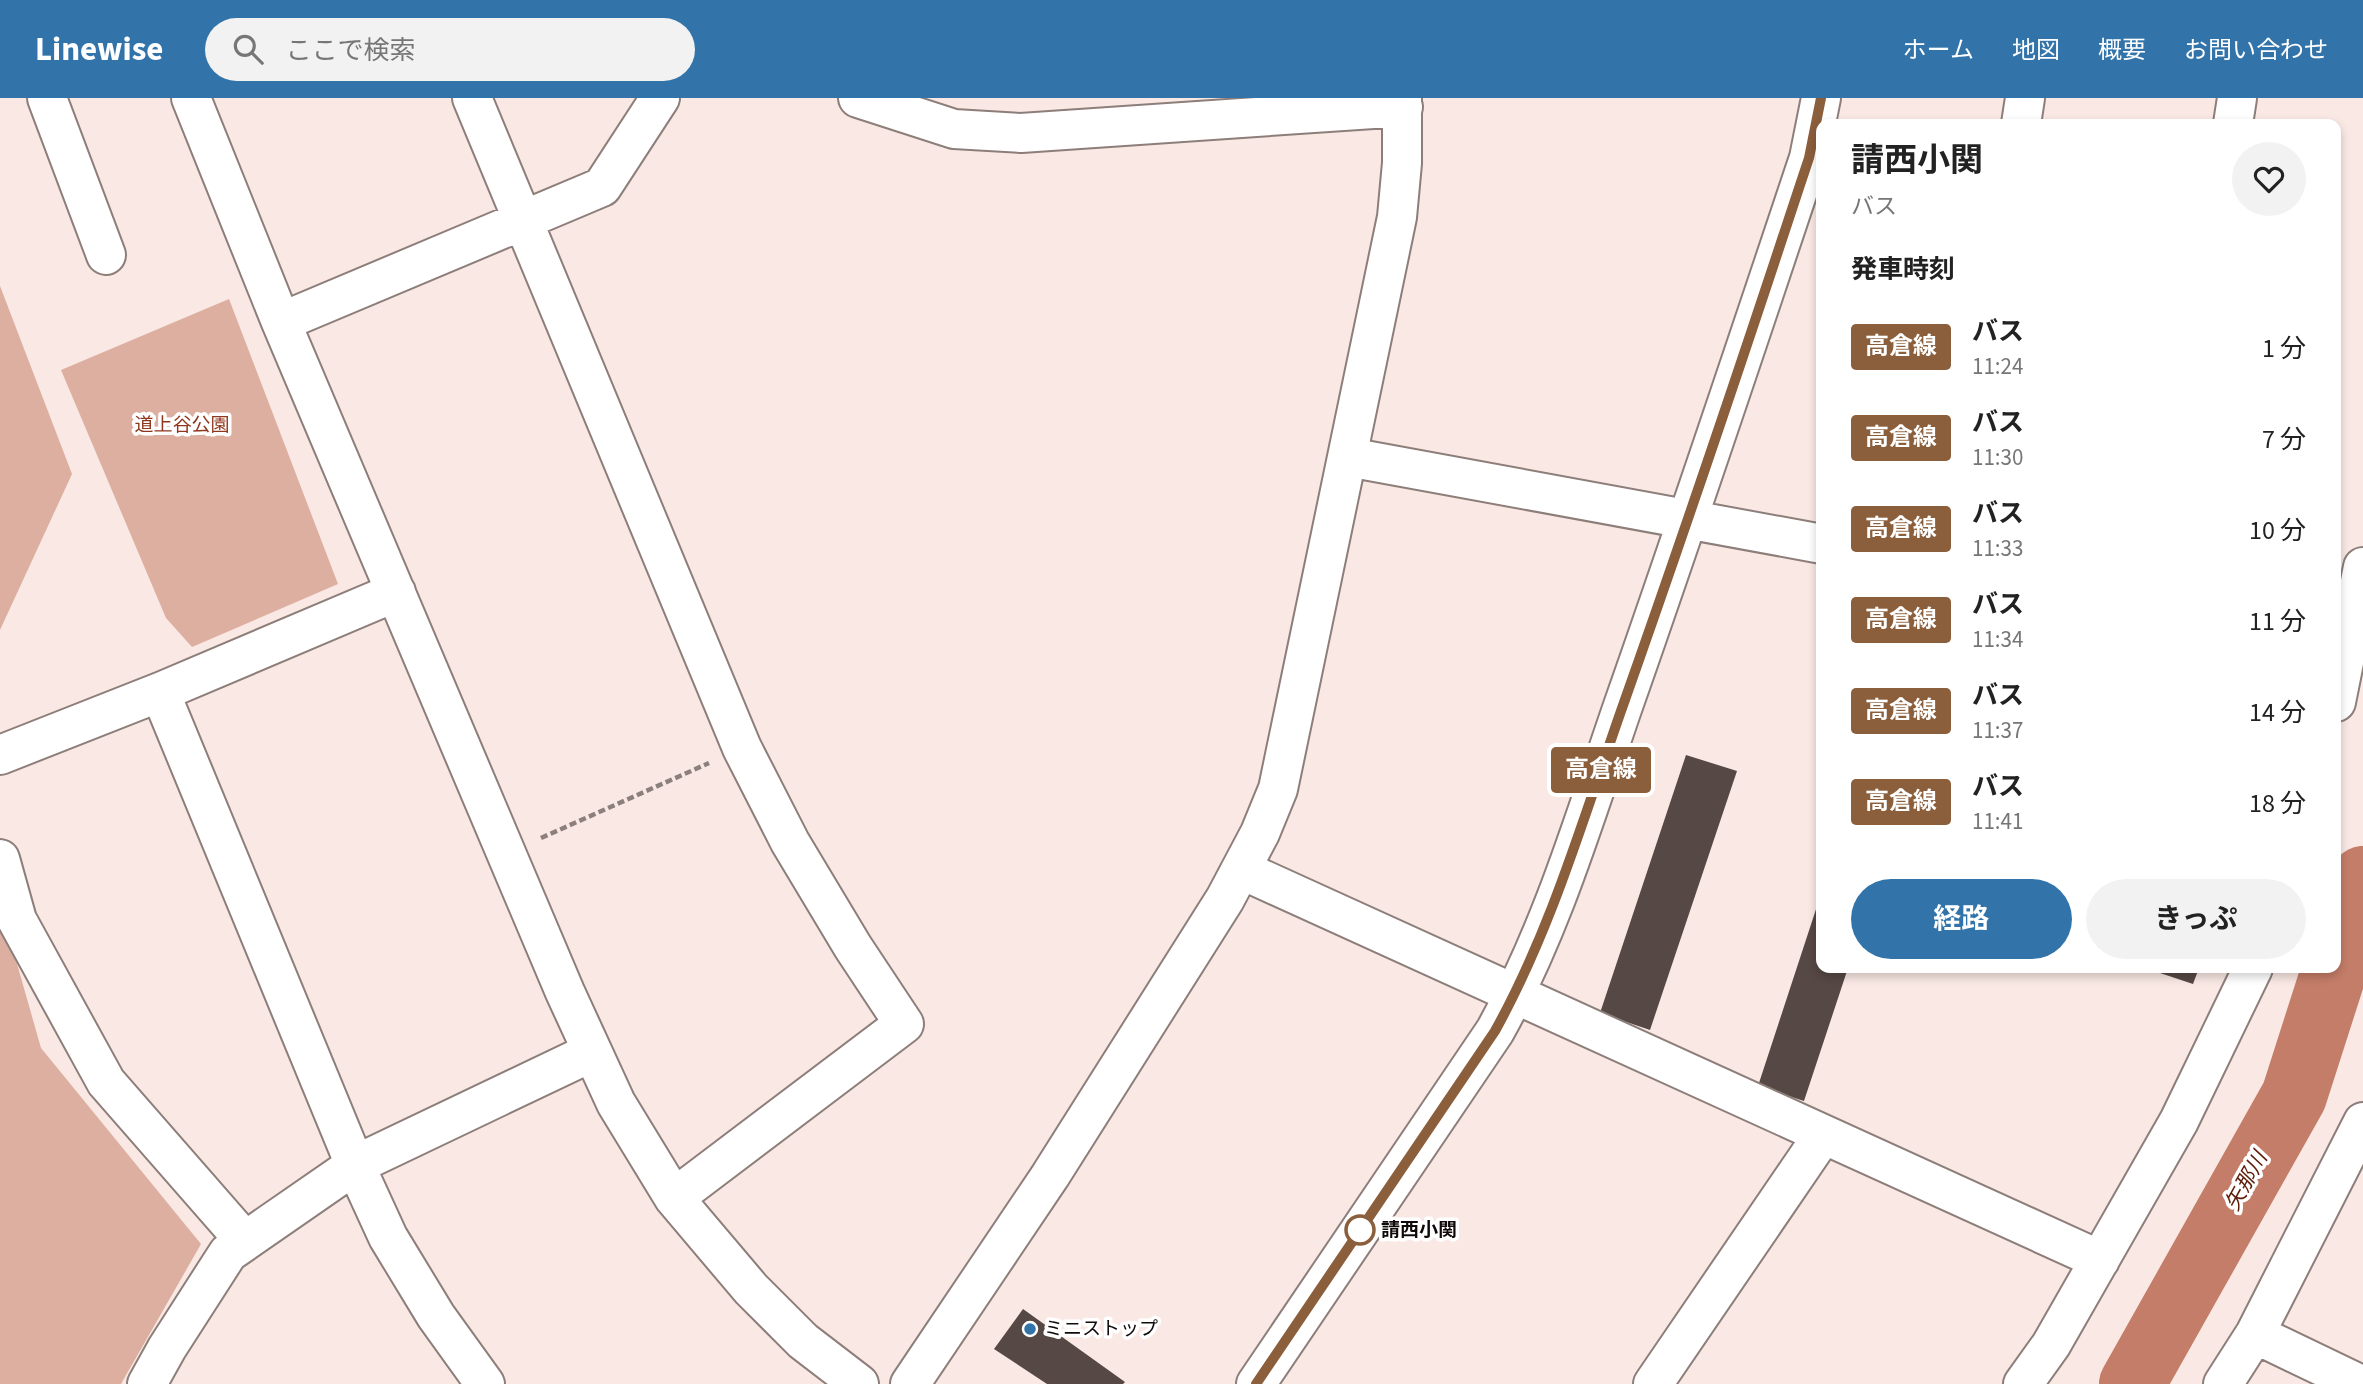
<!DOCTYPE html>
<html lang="ja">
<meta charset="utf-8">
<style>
:root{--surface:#fff;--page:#f2f2f2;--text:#222;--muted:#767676;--accent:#3274aa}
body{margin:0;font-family:"Source Sans 3","Noto Sans JP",sans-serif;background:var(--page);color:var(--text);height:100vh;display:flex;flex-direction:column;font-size:26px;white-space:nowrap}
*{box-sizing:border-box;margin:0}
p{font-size:23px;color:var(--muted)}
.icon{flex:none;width:38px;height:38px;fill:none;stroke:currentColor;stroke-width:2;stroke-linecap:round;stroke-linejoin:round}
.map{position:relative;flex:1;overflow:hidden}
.sheet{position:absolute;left:1816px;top:21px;width:525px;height:854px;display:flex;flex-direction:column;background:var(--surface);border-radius:14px;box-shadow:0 4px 10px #0003}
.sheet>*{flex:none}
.badge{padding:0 14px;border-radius:5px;font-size:24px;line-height:46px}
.map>.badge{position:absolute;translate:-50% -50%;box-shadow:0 0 0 4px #fff}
h2{padding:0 35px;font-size:26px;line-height:63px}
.round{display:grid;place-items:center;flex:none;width:74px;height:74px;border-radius:37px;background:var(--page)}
.overview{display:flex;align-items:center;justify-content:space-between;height:119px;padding:0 35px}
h1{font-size:33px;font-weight:700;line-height:52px}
.primary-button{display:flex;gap:14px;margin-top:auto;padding:14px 35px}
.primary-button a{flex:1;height:80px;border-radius:42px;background:var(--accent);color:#fff;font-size:28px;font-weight:700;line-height:80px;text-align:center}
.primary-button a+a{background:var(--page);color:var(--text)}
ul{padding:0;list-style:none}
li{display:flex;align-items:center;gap:21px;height:91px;padding:0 35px}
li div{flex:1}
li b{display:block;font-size:26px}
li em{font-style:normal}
li .badge{min-width:77px;font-weight:700;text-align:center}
header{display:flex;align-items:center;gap:42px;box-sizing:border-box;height:98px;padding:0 35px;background:var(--accent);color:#fff}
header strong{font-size:33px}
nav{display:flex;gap:38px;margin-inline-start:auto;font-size:24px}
.search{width:490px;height:63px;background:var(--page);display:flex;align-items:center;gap:18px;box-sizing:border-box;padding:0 24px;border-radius:38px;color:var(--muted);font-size:26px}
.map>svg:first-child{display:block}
</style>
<header>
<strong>Linewise</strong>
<div class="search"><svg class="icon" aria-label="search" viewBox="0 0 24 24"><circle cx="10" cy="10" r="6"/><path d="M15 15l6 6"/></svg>ここで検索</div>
<nav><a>ホーム</a><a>地図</a><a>概要</a><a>お問い合わせ</a></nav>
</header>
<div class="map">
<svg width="2363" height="1286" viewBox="0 0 2363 1286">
<rect width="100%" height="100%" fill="#f9e8e3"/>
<path fill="#ddafa1" d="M0 188 72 376 0 532Z
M229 201 338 486 192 549 166 520 61 272Z
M0 806 41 950 201 1146 121 1286H0Z"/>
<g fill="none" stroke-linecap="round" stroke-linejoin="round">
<path stroke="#c47d68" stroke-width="66" d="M2336 865 2363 781
M2132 1286 2294 998 2335 870"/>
</g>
<path fill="#564844" d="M1686 657 1737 673 1650 932 1600 915Z
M1821 796 1822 870H1848L1804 1003 1758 988Z
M2145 870H2199L2193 886Z
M1023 1211 1125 1284 1123 1286H1047L994 1251Z"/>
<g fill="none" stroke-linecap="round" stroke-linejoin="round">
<g stroke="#8d7e7a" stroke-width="42">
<path id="minor" d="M47 0 106 157
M191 0 281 224 565 894 616 1005 674 1100 751 1191 803 1243 859 1286
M472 0 742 650 790 744 853 849 904 926 674 1100
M858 0 954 31 1021 35 1403 9
M2021 26 2025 0
M2233 26 2237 0
M281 224 602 89 660 0
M1348 359 1822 446
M160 594 355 1067 388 1139 436 1218 485 1286
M2336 604 2363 469
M0 657 160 594 396 494
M0 761 17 822 106 984 245 1143
M1242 772 2100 1162
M2255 1236 2359 1286
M147 1286 167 1250 228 1155 355 1067 592 954
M910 1286 1050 1078 1225 801 1260 735 1278 691 1397 119 1402 65V0
M1256 1286 1495 933C1552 831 1585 718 1623 608 1687 426 1748 243 1809 60L1821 0
M1653 1286 1823 1037
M2023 1286 2051 1247 2179 1023 2253 870
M2223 1286 2255 1236 2363 1024"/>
</g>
<path stroke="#8c807d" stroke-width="4.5" stroke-dasharray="7 3.5" stroke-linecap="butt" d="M541 740 709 665"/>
<use href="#minor" stroke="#fff" stroke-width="38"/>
</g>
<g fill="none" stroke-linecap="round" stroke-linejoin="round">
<g stroke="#fff" stroke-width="16">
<path id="line" d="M1256 1286 1495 933C1551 832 1583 721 1621 613 1683 438 1742 263 1800 87L1809 60 1821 0"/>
</g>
<use href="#line" stroke="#8b5e3c" stroke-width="10"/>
</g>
<circle fill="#fff" stroke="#8b5e3c" stroke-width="3.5" cx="1360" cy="1132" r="14"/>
<circle fill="#3274aa" stroke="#fff" stroke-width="2.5" cx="1030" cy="1231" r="7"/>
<g text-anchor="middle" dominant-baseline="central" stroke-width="7" stroke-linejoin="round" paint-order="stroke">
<g font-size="19" fill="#8e371d" stroke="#fff">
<text x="182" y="327">道上谷公園</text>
</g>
<g font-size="19" font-weight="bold" fill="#0f0a09" stroke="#fff" text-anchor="start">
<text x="1381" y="1132">請西小関</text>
</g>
<g font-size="19" fill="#0f0a09" stroke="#fff" text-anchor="start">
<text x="1044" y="1231">ミニストップ</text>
</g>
<g font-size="21" font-style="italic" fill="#5d1c07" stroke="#fff">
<text transform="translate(2246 1083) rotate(-61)">矢那川</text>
</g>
</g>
</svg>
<b class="badge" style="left:1601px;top:672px;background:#8b5e3c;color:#fff">高倉線</b>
<section class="sheet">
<div class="overview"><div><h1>請西小関</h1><p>バス</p></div><a class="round"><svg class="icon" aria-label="heart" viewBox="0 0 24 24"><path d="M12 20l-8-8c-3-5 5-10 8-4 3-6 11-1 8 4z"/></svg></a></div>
<h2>発車時刻</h2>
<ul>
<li><span class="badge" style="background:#8b5e3c;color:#fff">高倉線</span><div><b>バス</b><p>11:24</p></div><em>1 分</em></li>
<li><span class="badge" style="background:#8b5e3c;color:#fff">高倉線</span><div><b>バス</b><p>11:30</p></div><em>7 分</em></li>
<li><span class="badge" style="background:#8b5e3c;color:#fff">高倉線</span><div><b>バス</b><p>11:33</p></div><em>10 分</em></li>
<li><span class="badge" style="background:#8b5e3c;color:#fff">高倉線</span><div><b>バス</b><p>11:34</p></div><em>11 分</em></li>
<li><span class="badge" style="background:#8b5e3c;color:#fff">高倉線</span><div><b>バス</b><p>11:37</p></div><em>14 分</em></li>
<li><span class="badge" style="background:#8b5e3c;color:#fff">高倉線</span><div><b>バス</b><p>11:41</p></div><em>18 分</em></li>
</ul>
<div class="primary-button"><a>経路</a><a>きっぷ</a></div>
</section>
</div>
